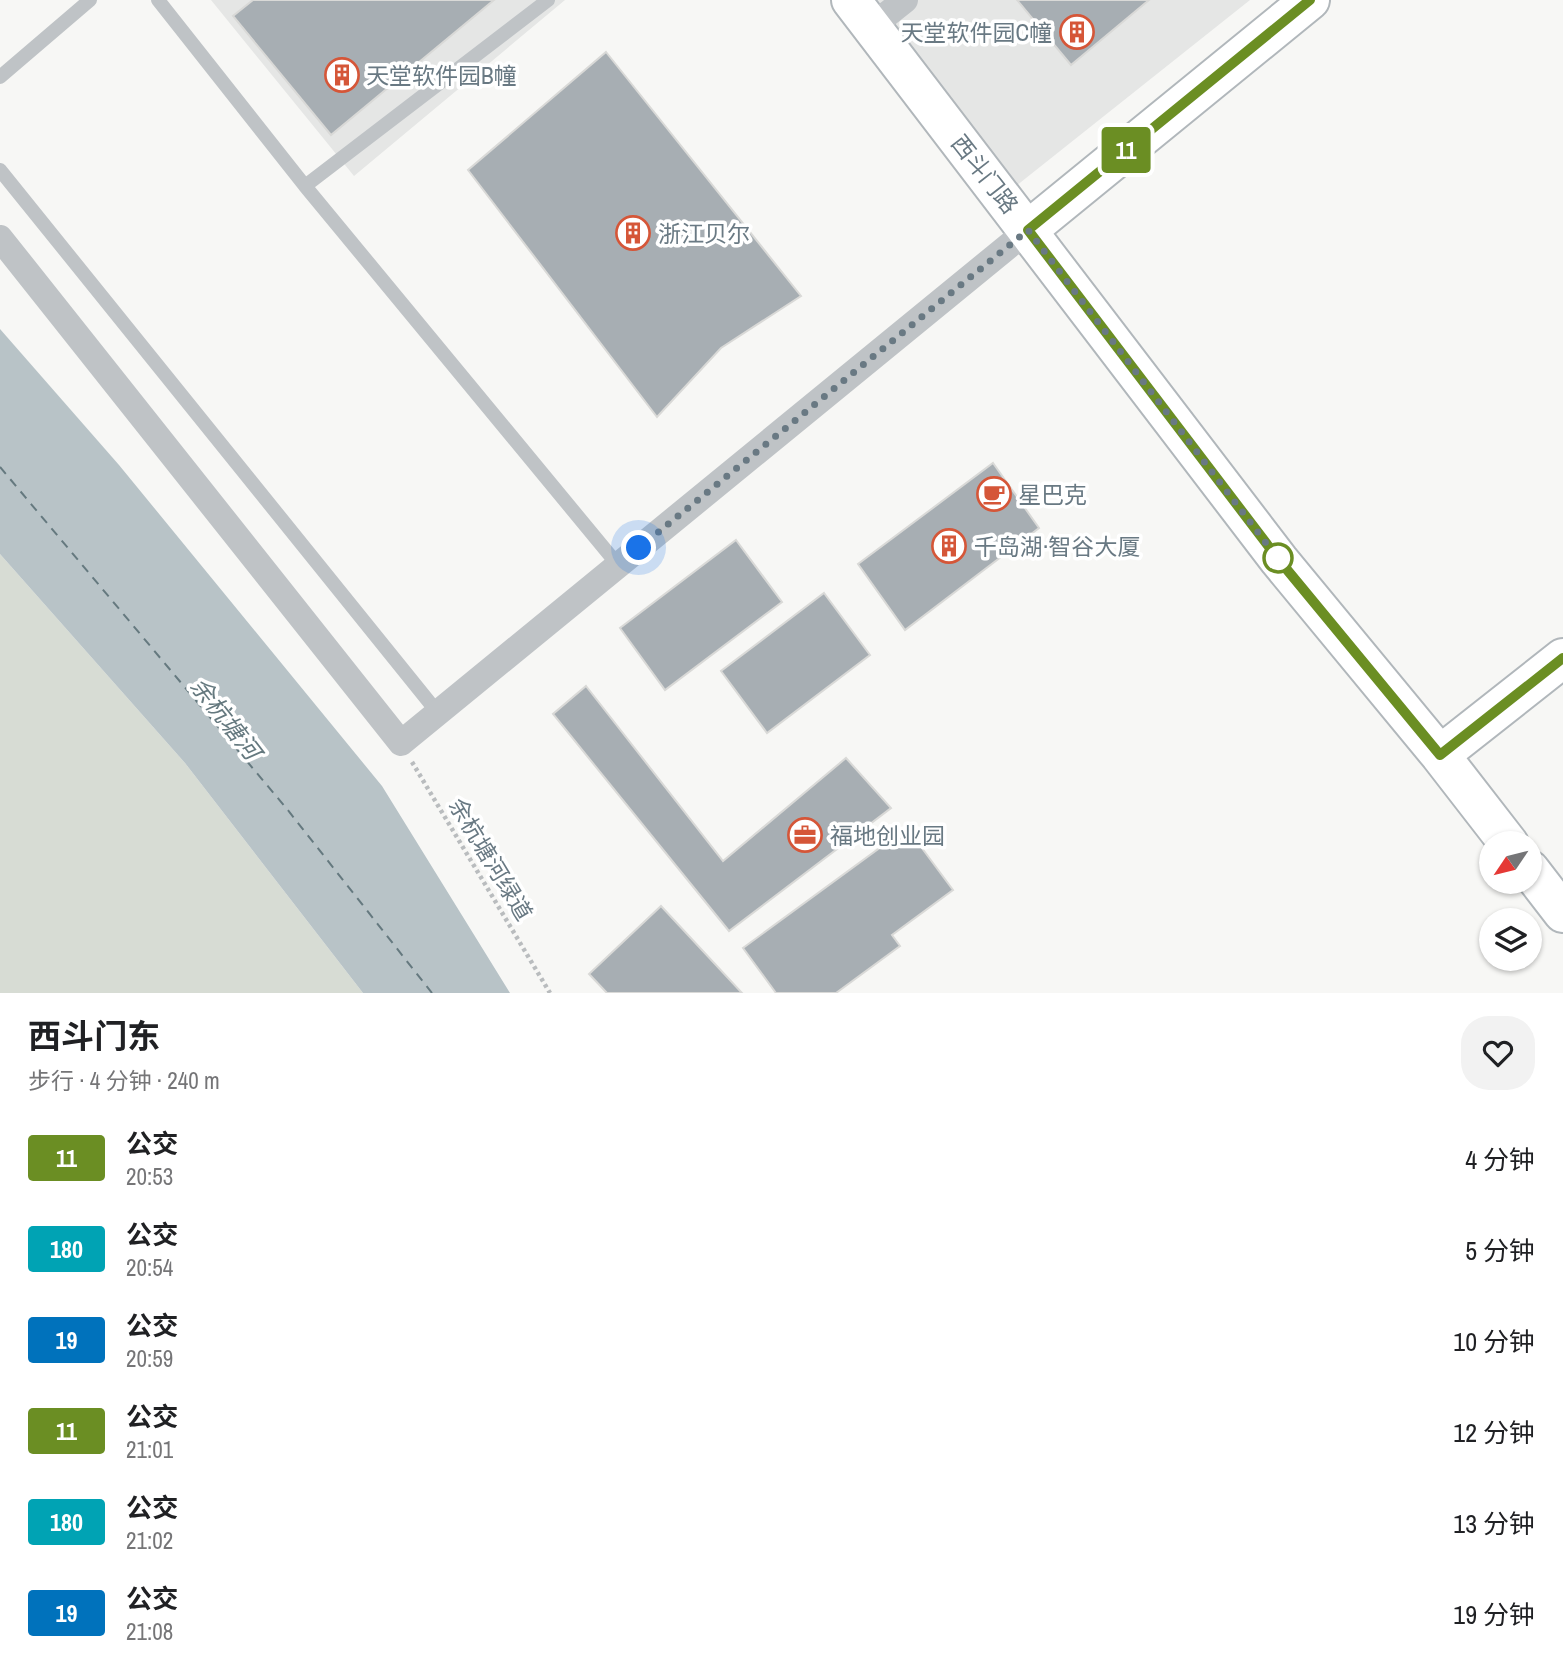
<!DOCTYPE html>
<html lang="zh">
<meta charset="utf-8">
<style>
:root{--surface:#fff;--page:#f2f2f2;--text:#202124;--muted:#757577}
body{margin:0;font-family:"Archivo Narrow","Noto Sans SC",sans-serif;background:var(--page);color:var(--text);height:100vh;display:flex;flex-direction:column;font-size:26px;white-space:nowrap}
*{box-sizing:border-box;margin:0}
p{font-size:23px;color:var(--muted)}
.icon{flex:none;width:38px;height:38px;fill:none;stroke:currentColor;stroke-width:2;stroke-linecap:round;stroke-linejoin:round}
.map{position:relative;height:993px;overflow:hidden}
.panel{display:flex;flex-direction:column;background:var(--surface);flex:1}
.panel>*{flex:none}
.badge{padding:0 14px;border-radius:5px;font-size:24px;line-height:46px}
.needle{width:46px;rotate:235deg}
.controls{position:absolute;left:1479px;top:831px;display:grid;gap:14px}
.controls a{display:grid;place-items:center;width:63px;height:63px;border-radius:50%;background:var(--surface);box-shadow:0 2px 5px #0004;font-size:35px}
.you{position:absolute;width:35px;height:35px;margin:-18px;border:5px solid #fff;border-radius:50%;background:#1a73e8;box-shadow:0 0 0 10px #1a73e833}
.map>.badge{position:absolute;translate:-50% -50%;box-shadow:0 0 0 4px #fff}
.round{display:grid;place-items:center;flex:none;width:74px;height:74px;border-radius:28px;background:var(--page)}
.head{display:flex;align-items:center;justify-content:space-between;height:119px;padding:0 28px}
h1{font-size:33px;font-weight:700;line-height:52px}
ul{padding:0;list-style:none}
li{display:flex;align-items:center;gap:21px;height:91px;padding:0 28px}
li div{flex:1}
li b{display:block;font-size:26px}
li em{font-style:normal}
li .badge{min-width:77px;font-weight:700;text-align:center}
.map>svg:first-child{display:block}
</style>
<div class="map">
<svg width="1563" height="993" viewBox="0 0 1563 993">
<rect width="100%" height="100%" fill="#f7f7f5"/>
<path fill="#e5e6e5" d="M211 0H565L354 176Z
M850 0H1250L1002 197Z"/>
<path fill="#d7dcd4" d="M0 554 185 763 363 993H0Z"/>
<path fill="#b8c3c7" d="M0 329 119 465 382 786 510 993H363L185 763 0 554Z"/>
<g fill="none" stroke-linecap="round" stroke-linejoin="round">
<path stroke="#65797f" stroke-width="2" stroke-dasharray="9 7" stroke-linecap="butt" d="M0 467 287 809 432 993"/>
</g>
<path fill="#a7aeb3" stroke="#d9d9d7" stroke-width="2" d="M253 0H494L331 135 233 16Z
M1017 0H1149L1071 65Z
M606 52 801 296 721 348 657 417 468 170Z
M993 463 1039 528 905 630 858 564Z
M736 540 782 602 665 690 620 628Z
M824 593 870 655 767 733 721 671Z
M586 686 723 861 846 758 891 808 729 931 553 714Z
M907 828 953 890 892 935 900 946 836 993H776L743 948Z
M661 906 742 993H607L589 974Z"/>
<g fill="none" stroke-linecap="round" stroke-linejoin="round">
<g stroke="#b1b7bb" stroke-width="42">
<path id="secondary" d="M851 0 1279 560 1440 755 1509 844
M1028 230 1310 0
M1440 755 1563 658
M1530 870 1563 913"/>
</g>
<path stroke="#b9bcbe" stroke-width="4.5" stroke-dasharray="3.5 3.5" stroke-linecap="butt" d="M412 762 550 993"/>
<path stroke="#bfc3c6" stroke-width="14" d="M158 0 305 186
M548 0 305 186 618 565
M0 77 90 0
M0 170 438 713"/>
<path stroke="#bfc3c6" stroke-width="26" d="M871 27 905 0
M0 238 401 743 1028 230"/>
<use href="#secondary" stroke="#fff" stroke-width="38"/>
</g>
<g fill="none" stroke-linecap="round" stroke-linejoin="round">
<g stroke="#fff" stroke-width="16">
<path id="line" d="M1310 0 1028 230 1279 560 1440 755 1563 658"/>
</g>
<use href="#line" stroke="#6b8e23" stroke-width="10"/>
<path stroke="#697983" stroke-width="7" stroke-dasharray="0 12.6" d="M639 548 1028 230 1279 560 1278 558"/>
</g>
<defs>
<g id="building-ring" transform="scale(1.75)"><circle r="9.5" fill="#fff" stroke="#d55638" stroke-width="1.5"/><path d="M-4-6H4V6H1V3H-1V6H-4ZM-2.5-4.3h1.7v1.8h-1.7ZM.8-4.3h1.7v1.8H.8ZM-2.5-1h1.7V.8h-1.7ZM.8-1h1.7V.8H.8Z" fill="#d55638"/></g>
<g id="cafe-ring" transform="scale(1.75)"><circle r="9.5" fill="#fff" stroke="#d55638" stroke-width="1.5"/><path d="M-5.5-4.5H6V0H3Q3 3.5 0 3.5H-2.5Q-5.5 3.5-5.5 0ZM3-3.2v2h1.7v-2ZM-6 4.5H4V6H-6Z" fill="#d55638"/></g>
<g id="office-ring" transform="scale(1.75)"><circle r="9.5" fill="#fff" stroke="#d55638" stroke-width="1.5"/><path d="M-6-3h4V-5.5h4V-3h4V5H-6ZM-1-4.5V-3h2v-1.5ZM-6 0V1H6V0Z" fill="#d55638"/></g>
</defs>
<g fill-rule="evenodd">
<use href="#building-ring" x="1077" y="32"/>
<use href="#building-ring" x="342" y="75"/>
<use href="#building-ring" x="633" y="233"/>
<use href="#cafe-ring" x="994" y="494"/>
<use href="#building-ring" x="949" y="546"/>
<use href="#office-ring" x="805" y="835"/>
</g>
<circle fill="#fff" stroke="#6b8e23" stroke-width="3.5" cx="1278" cy="558" r="14"/>
<g text-anchor="middle" dominant-baseline="central" stroke-width="7" stroke-linejoin="round" paint-order="stroke">
<g font-size="23" fill="#697983" stroke="#fff" text-anchor="start">
<text x="1052" y="32" text-anchor="end">天堂软件园C幢</text>
<text x="366" y="75">天堂软件园B幢</text>
<text x="658" y="233">浙江贝尔</text>
<text x="1018" y="494">星巴克</text>
<text x="974" y="546">千岛湖·智谷大厦</text>
<text x="830" y="835">福地创业园</text>
</g>
<g font-size="23" fill="#697983" stroke="#fff">
<text transform="translate(985 174) rotate(52)">西斗门路</text>
<text transform="translate(491 859) rotate(59)">余杭塘河绿道</text>
</g>
<g font-size="24" font-style="italic" fill="#65797f" stroke="#fff">
<text transform="translate(226 718) rotate(52)">余杭塘河</text>
</g>
</g>
</svg>
<div class="controls">
<a><svg class="needle" viewBox="-14 -14 28 28"><path d="M0-13l5 13h-10z" fill="#e53935"/><path d="M0 13l5-13h-10z" fill="#757577"/></svg></a>
<a><svg class="icon" aria-label="layers" viewBox="0 0 24 24"><path d="M12 4l9 5-9 5-9-5zM3 14l9 5 9-5"/></svg></a>
</div>
<div class="you" style="left:639px;top:548px"></div>
<b class="badge" style="left:1126px;top:150px;background:#6b8e23;color:#fff">11</b>
</div>
<section class="panel">
<div class="head"><div><h1>西斗门东</h1><p>步行 · 4 分钟 · 240 m</p></div><a class="round"><svg class="icon" aria-label="heart" viewBox="0 0 24 24"><path d="M12 20l-8-8c-3-5 5-10 8-4 3-6 11-1 8 4z"/></svg></a></div>
<ul>
<li><span class="badge" style="background:#6b8e23;color:#fff">11</span><div><b>公交</b><p>20:53</p></div><em>4 分钟</em></li>
<li><span class="badge" style="background:#00a3b4;color:#fff">180</span><div><b>公交</b><p>20:54</p></div><em>5 分钟</em></li>
<li><span class="badge" style="background:#0072bc;color:#fff">19</span><div><b>公交</b><p>20:59</p></div><em>10 分钟</em></li>
<li><span class="badge" style="background:#6b8e23;color:#fff">11</span><div><b>公交</b><p>21:01</p></div><em>12 分钟</em></li>
<li><span class="badge" style="background:#00a3b4;color:#fff">180</span><div><b>公交</b><p>21:02</p></div><em>13 分钟</em></li>
<li><span class="badge" style="background:#0072bc;color:#fff">19</span><div><b>公交</b><p>21:08</p></div><em>19 分钟</em></li>
</ul>
</section>
